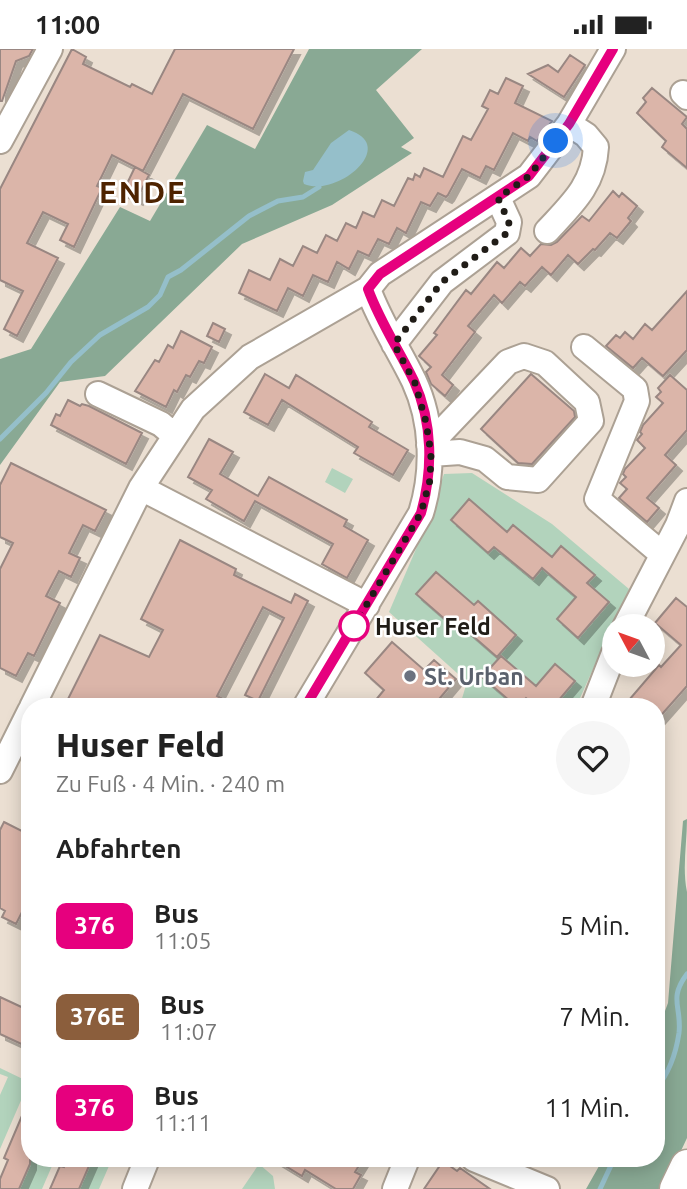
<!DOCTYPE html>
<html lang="de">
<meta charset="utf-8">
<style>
:root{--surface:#fff;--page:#f6f6f6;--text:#222;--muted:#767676}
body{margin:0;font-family:Ubuntu,sans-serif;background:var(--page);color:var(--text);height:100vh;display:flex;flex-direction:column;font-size:26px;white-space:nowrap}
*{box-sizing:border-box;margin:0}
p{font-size:23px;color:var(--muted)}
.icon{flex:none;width:38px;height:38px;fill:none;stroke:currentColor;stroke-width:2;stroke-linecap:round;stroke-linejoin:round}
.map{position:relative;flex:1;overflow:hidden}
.panel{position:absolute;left:21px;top:649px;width:644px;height:469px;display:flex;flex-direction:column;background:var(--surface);border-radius:28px;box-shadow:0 4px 18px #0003}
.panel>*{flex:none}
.badge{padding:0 14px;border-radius:10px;font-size:24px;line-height:46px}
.needle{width:46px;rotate:311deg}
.tools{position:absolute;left:602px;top:565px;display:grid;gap:14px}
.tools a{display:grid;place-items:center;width:63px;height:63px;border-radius:50%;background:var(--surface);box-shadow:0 4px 18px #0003;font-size:35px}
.you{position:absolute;width:35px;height:35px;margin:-18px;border:5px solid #fff;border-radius:50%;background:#1a73e8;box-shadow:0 0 0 10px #1a73e833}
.map>.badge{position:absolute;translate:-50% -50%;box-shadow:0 0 0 4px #fff}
h2{padding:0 35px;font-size:26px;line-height:63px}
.round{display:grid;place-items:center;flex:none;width:74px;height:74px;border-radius:37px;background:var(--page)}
.overview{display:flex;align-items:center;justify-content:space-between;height:119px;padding:0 35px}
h1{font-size:33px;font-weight:800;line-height:52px}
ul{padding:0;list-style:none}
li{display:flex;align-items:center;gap:21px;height:91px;padding:0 35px}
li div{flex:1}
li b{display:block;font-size:26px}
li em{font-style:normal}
li .badge{min-width:77px;font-weight:700;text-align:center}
.status{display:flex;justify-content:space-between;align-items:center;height:49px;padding:0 35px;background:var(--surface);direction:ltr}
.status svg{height:19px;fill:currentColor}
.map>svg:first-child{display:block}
</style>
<div class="status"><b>11:00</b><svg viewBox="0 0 49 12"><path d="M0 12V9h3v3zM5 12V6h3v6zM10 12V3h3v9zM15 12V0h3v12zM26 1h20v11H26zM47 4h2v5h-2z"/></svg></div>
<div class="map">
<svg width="687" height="1140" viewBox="0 0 687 1140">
<defs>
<filter id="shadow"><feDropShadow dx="6" dy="6" stdDeviation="0" flood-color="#0004"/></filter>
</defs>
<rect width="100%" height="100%" fill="#ebdfd2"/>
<path fill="#b2d3bc" d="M332 419 353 430 345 444 325 433Z
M472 424 552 475 629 540 576 658H462L460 656 467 633 389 563 428 472 444 425Z
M0 1019 29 1033 0 1100V1046L8 1028 0 1025Z
M29 1110H55L42 1140H19Z
M92 1110H112L99 1140H79Z
M259 1115 273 1127 275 1140H242Z"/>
<path fill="#89a994" d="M309 0H422L376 41 414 89 401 98 412 104 332 156 242 195 105 327 60 333 0 416V310L31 300 120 158 150 172 207 76 255 100Z
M687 770C687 794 682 819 687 843V1089L663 1140H586L603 1110H656V986L668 954 683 772Z"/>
<path fill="#95bfca" d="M349 81C399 97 337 149 304 135L303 132 305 123 313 121 331 94Z"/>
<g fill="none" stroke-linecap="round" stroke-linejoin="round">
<path stroke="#95bfca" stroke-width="5" d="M0 390 46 344 71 313 100 286 148 258 160 246 168 228 181 221 249 167 278 152 303 148 319 138
M656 1040C669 1024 676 1004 679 984 682 958 668 950 687 925
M600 1140 614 1110"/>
</g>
<path fill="#dbb5a9" stroke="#998782" stroke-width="2" filter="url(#shadow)" d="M0 0H33L29 7 16 12 2 52H0Z
M72 0 86 8 83 15 130 38 132 35 152 45 175 0H294L253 80 183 45 143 122 112 106 97 137 102 139 74 198 60 191 68 175 43 163 27 194 58 209 17 287 4 280 23 242 0 231V140Z
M570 6 585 16 564 48 528 25 548 16 558 23Z
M506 29 523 37 515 54 552 72 537 92 530 88 528 92 513 84 494 121 486 117 480 129 462 120 448 146 446 148 438 144 430 157 421 153 406 184 397 179 389 195 378 190 369 207 358 202 349 220 337 213 328 233 313 226 303 247 288 239 277 262 239 244 249 221 270 231 280 210 293 217 303 197 317 204 326 186 337 192 346 174 356 179 363 163 374 168 382 151 394 157 408 129 413 131 415 125 420 128 424 119 443 128 463 87 471 91 488 60 482 57 490 41 498 45Z
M652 39 687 68 682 75 687 80V119L662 98 666 92 637 64 646 53 643 49Z
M135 118 149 126 137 150 123 143Z
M613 142 619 148 622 144 637 157 628 169 631 172 617 189 610 184 595 201 593 200 578 215 568 206 551 226 542 218 525 237 520 233 502 254 494 246 468 277 475 283 442 326 453 336 445 347 431 335 426 323 431 318 419 307 437 286 434 284 466 241 471 245 497 213 504 219 521 199 530 207 541 195 551 196 557 193 582 167 589 172Z
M687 242V301L663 327 642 309 633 319 606 297 616 286 620 289 625 283 633 290 645 275 652 281Z
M213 274 225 280 219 293 207 287Z
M181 282 212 298 204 314 199 312 190 328 186 326 177 343 174 341 166 358 135 342 155 311 159 313 168 296 173 299Z
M265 325 289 339 296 326 372 373 369 378 408 401 393 426 354 404 358 398 282 351 268 376 244 363Z
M531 325 574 362 575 368 532 415 518 414 481 380Z
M670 326 687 341V381L665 406 676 416 647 449 659 459 647 473 619 449 627 440 620 434 626 428 623 425 625 420 645 399 637 391 642 385 640 383 643 376 663 354 656 348 661 343 658 339Z
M68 351 80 357 82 355 89 357 142 384 126 415 51 376 56 365 60 367Z
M209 390 233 403 220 425 258 447 269 428 347 471 344 477 368 491 347 529 322 515 333 495 293 473 255 452 244 472 206 450 212 441 188 428Z
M11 414 106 461 95 482 83 476 69 504 80 509 71 528 59 522 46 547 60 554 34 607 28 604 16 627 0 619V520L13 494 0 488V436Z
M469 450 507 483 513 476 552 508 561 497 595 526 587 534 609 553 578 589 557 570 576 548 542 519 533 530 494 498 488 504 451 471Z
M180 491 236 520 234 526 291 554 295 545 308 552 258 652 245 646 284 569 263 558 217 647 238 658H83L68 650 100 586 149 608 163 581 141 570Z
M436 523 474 556 478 552 516 586 497 608 458 574 455 579 416 545Z
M676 549 687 558V637L656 672V658H623L659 616 661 618 681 596 655 574Z
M392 593 424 621 434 611 456 630 440 649 450 658H370L384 641 365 624Z
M501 607 536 637 555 615 575 632 553 658H537L526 649 517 658 482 628Z
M4 773 30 786V867L22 863 16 875 2 868 5 862 0 859V781Z
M0 948 30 962V999L0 985Z
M30 1048V1115L19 1140H0V1130L8 1111 4 1109Z
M68 1110H92L79 1140H50L60 1117 64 1118Z
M274 1110H363L355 1123 361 1126 353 1140H336L305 1121 302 1127Z
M443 1112 457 1122 460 1119 490 1140H424Z"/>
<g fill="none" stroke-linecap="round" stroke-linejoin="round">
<g stroke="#aca194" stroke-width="28">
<path id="minor" d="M683 44 687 48
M0 92 50 0
M547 182C571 156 594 136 596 98L586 86 569 75
M394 295 442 233 507 184 509 173 498 149
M584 298 635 340 637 352 597 450 662 505
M98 345 161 375 175 387
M429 396 508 313 524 307 545 314 587 353 591 372 538 431 507 428 485 410 460 403 431 405
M141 439 367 556
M625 578 678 476 687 452
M32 658 141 439 193 360 250 308 368 240
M305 658 421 464C434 422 433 373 414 332 399 301 380 273 368 240L380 225 529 127 569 75 613 0
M593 658 614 604
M0 722 30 662
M474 1110 547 1140
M135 1140 147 1110
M395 1140 407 1110"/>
</g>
<g stroke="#aca194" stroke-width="35">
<path id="major" d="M676 1140 687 1117"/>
</g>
<use href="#minor" stroke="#fff" stroke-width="24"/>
<use href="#major" stroke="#fff" stroke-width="32"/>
</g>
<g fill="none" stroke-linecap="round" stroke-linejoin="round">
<g stroke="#fff" stroke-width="16">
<path id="line" d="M305 658 421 464C433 421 433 374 414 332 399 301 380 273 368 240L380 225 529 127 569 75 613 0"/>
</g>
<use href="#line" stroke="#e6007e" stroke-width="10"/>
<path stroke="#201c17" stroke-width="7" stroke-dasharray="0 12.6" d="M354 577 421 464 430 431 431 405 426 373 415 334 394 295 442 233 507 184 509 173 498 149 529 127 556 92"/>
</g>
<circle fill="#fff" stroke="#e6007e" stroke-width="3.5" cx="354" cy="577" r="14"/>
<circle fill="#6b7280" stroke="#fff" stroke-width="2.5" cx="410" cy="627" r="7"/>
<g text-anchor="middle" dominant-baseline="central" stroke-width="5" stroke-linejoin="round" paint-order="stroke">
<g font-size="23" font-weight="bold" fill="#201c17" stroke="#fff" text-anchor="start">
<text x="375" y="577">Huser Feld</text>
</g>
<g font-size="23" font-weight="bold" fill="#5b616d" stroke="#fff" text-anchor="start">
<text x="424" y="627">St. Urban</text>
</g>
<g font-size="30" font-weight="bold" letter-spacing="2" fill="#4e2300" stroke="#fff">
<text x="143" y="143">ENDE</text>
</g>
</g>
</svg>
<div class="tools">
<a><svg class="needle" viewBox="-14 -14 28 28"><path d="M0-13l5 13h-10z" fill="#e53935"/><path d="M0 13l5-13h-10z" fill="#767676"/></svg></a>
</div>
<div class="you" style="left:556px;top:92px"></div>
<section class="panel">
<div class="overview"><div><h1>Huser Feld</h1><p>Zu Fuß · 4 Min. · 240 m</p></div><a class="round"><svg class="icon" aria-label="heart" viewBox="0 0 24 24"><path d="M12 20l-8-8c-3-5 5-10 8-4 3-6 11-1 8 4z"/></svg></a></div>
<h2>Abfahrten</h2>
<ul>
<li><span class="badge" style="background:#e6007e;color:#fff">376</span><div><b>Bus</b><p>11:05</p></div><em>5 Min.</em></li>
<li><span class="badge" style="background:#8b5e3c;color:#fff">376E</span><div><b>Bus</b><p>11:07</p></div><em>7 Min.</em></li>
<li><span class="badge" style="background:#e6007e;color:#fff">376</span><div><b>Bus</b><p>11:11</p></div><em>11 Min.</em></li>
</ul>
</section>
</div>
